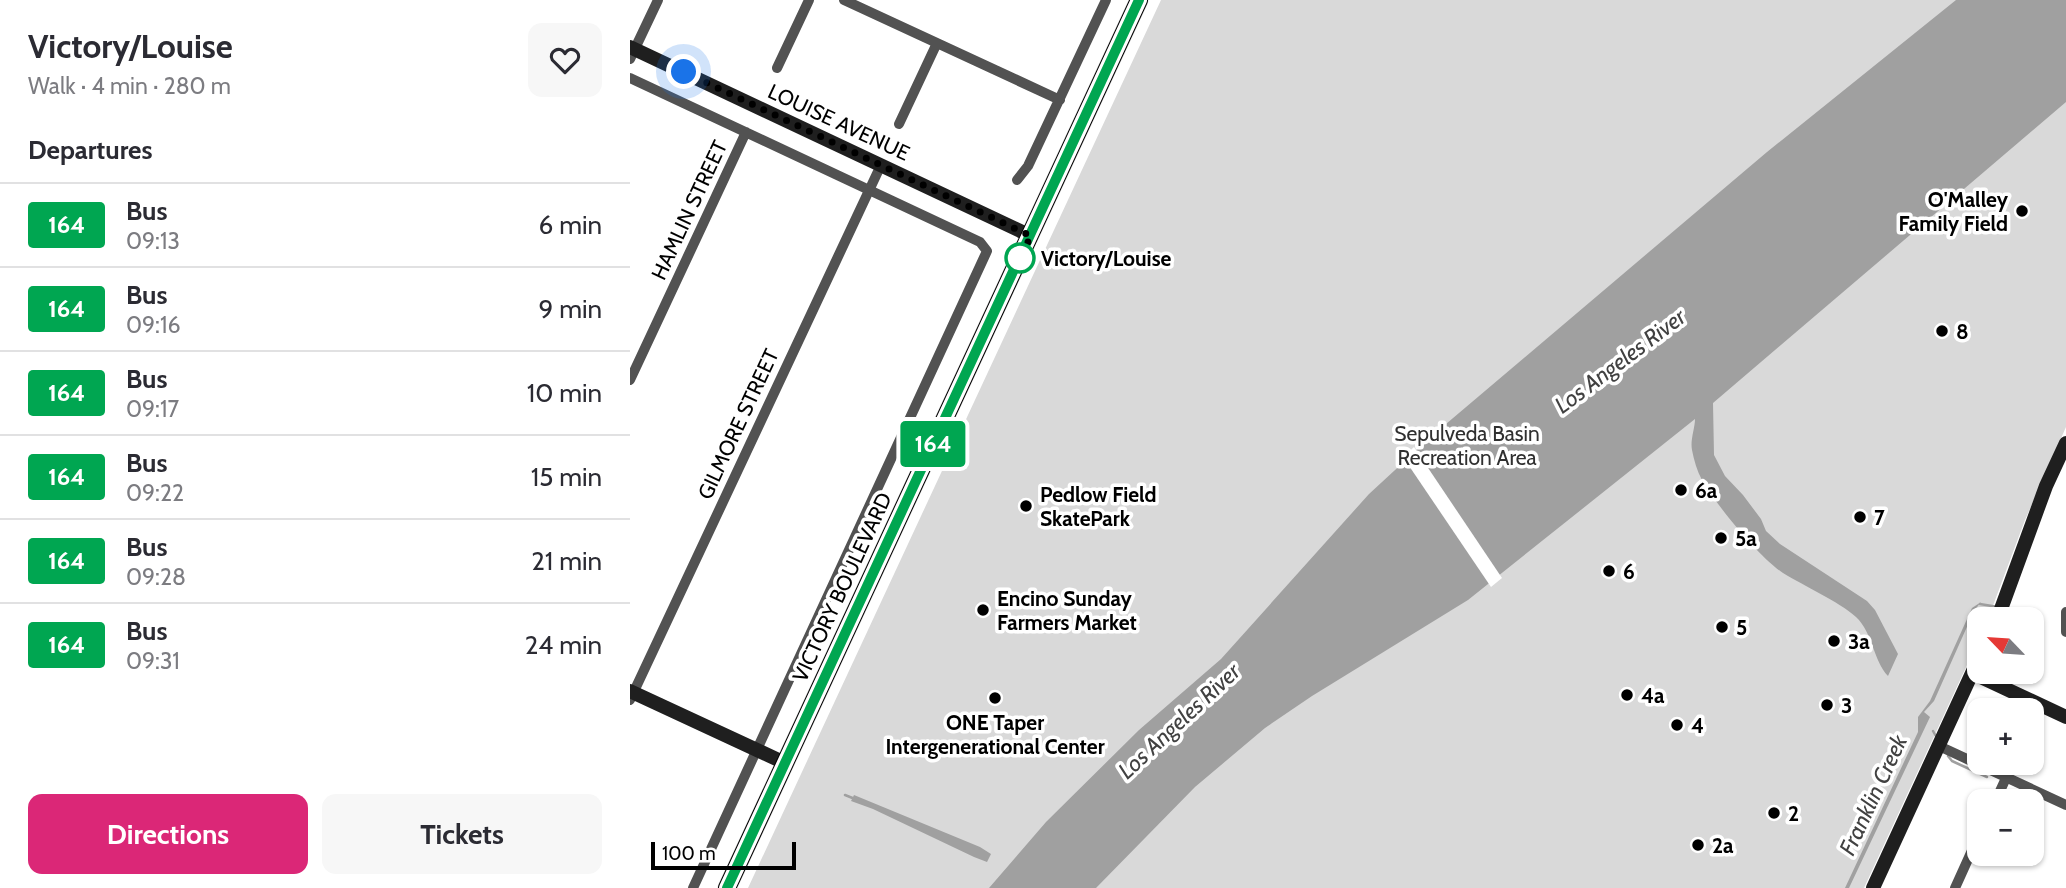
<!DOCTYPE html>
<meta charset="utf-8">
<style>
:root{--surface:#fff;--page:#f7f7f7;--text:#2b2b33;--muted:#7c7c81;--line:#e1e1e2;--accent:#db2777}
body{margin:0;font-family:Cabin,sans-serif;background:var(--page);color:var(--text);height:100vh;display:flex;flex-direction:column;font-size:26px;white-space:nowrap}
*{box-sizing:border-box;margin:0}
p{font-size:23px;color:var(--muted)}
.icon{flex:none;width:38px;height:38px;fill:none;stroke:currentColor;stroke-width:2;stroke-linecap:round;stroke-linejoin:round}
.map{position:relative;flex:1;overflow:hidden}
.details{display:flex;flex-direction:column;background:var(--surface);width:630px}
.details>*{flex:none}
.badge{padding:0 14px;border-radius:5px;font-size:24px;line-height:46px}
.needle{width:46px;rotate:295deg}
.fabs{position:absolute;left:1337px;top:607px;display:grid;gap:14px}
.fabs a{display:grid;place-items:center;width:77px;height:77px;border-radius:14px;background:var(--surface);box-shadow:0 2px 5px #0004;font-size:35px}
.scale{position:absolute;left:21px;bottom:18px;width:145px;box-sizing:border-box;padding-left:7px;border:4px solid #000;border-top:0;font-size:19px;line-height:24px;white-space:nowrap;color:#000;-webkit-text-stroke:5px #fff;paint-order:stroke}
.you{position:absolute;width:35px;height:35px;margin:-18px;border:5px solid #fff;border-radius:50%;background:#1a73e8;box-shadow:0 0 0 10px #1a73e833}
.map>.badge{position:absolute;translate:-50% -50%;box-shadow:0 0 0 4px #fff}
h2{padding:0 28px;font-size:26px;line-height:63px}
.round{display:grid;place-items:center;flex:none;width:74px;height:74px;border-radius:14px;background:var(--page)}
.head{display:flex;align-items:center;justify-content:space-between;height:119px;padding:0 28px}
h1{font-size:33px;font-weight:700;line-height:52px}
.action{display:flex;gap:14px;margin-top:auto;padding:14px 28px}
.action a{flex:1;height:80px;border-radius:14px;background:var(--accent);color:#fff;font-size:28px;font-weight:700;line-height:80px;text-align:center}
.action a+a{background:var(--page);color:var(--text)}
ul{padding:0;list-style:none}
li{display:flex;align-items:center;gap:21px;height:84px;padding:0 28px;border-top:2px solid var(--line)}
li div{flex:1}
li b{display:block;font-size:26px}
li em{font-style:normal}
li .badge{min-width:77px;font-weight:700;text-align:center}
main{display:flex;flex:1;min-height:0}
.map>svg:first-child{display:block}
</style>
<main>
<section class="details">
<div class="head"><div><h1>Victory/Louise</h1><p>Walk · 4 min · 280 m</p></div><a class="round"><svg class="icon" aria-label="heart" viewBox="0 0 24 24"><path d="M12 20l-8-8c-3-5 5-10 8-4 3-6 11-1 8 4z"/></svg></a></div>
<h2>Departures</h2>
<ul>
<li><span class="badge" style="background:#00a651;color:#fff">164</span><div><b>Bus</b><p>09:13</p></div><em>6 min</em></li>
<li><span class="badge" style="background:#00a651;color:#fff">164</span><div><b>Bus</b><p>09:16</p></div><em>9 min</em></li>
<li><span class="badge" style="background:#00a651;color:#fff">164</span><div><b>Bus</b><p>09:17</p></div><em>10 min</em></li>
<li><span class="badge" style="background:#00a651;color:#fff">164</span><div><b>Bus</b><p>09:22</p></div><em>15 min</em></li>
<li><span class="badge" style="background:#00a651;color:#fff">164</span><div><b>Bus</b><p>09:28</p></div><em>21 min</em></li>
<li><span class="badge" style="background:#00a651;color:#fff">164</span><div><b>Bus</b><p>09:31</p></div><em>24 min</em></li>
</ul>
<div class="action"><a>Directions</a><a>Tickets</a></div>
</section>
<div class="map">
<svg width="1436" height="888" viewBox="0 0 1436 888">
<rect width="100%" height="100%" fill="#fff"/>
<path fill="#d9d9d9" d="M531 0H1436V427L1395 520 1358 619 1349 620V639L1234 888H118Z"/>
<path fill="#a0a0a0" d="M1326 0H1436V102L1083 403 1084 455 1095 476 1113 495 1131 519 1136 531 1150 544 1237 601 1245 610 1268 654 1258 676C1243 660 1243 633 1226 617 1208 601 1174 586 1153 573 1129 557 1087 506 1072 480 1067 471 1064 460 1062 450 1060 440 1065 428 1065 419L838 600 682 696 635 728 565 787 466 888H359L416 822 509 730 591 659 739 494 803 435 1137 152Z
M1351 602 1344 611 1304 701 1294 712 1300 717 1219 888H1215L1288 732V717L1300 701 1342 608Z
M224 795 350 847 361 854 357 862 344 857 243 809 221 801Z"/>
<path fill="#fff" d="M784 447 872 578 861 587 773 457Z"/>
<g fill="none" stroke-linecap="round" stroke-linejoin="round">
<path stroke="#a0a0a0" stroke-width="2.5" d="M1350 604 1368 607
M1303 731 1307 738
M1318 756 1322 761 1357 777
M215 795 225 799"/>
<g stroke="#dbdbdb" stroke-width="19">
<path id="primary" d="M97 888 509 0"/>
</g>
<path stroke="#525252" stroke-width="10" d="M214 0 430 100
M0 59 28 0
M147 68 179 0
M0 78 350 242 357 251 63 888
M269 124 307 43
M387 180 398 166 476 0
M0 380 116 132
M1436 612V632
M0 700 251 165
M1309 746 1436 805
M1365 802 1376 778
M1325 888 1349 835"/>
<path stroke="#1f1f1f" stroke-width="14" d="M0 47 401 236
M1367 620 1416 486 1436 443
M1342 673 1436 717
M0 691 155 763
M1243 888 1349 658"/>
<use href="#primary" stroke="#000" stroke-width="18"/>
</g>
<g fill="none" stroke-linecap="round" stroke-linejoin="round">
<g stroke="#fff" stroke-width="16">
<path id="line" d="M97 888 509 0"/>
</g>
<use href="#line" stroke="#00a651" stroke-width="10"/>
<path stroke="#000" stroke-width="7" stroke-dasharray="0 12.6" d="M54 72 401 236 390 258"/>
</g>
<g fill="#000" stroke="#fff" stroke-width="2.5">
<circle cx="1392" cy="211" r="7"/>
<circle cx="1312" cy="331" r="7"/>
<circle cx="1051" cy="490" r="7"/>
<circle cx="396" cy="506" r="7"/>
<circle cx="1230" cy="517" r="7"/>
<circle cx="1091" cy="538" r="7"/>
<circle cx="979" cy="571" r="7"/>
<circle cx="353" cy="610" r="7"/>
<circle cx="1092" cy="627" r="7"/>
<circle cx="1204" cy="641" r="7"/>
<circle cx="997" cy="695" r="7"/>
<circle cx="365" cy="698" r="7"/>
<circle cx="1197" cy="705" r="7"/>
<circle cx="1047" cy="725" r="7"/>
<circle cx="1144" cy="813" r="7"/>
<circle cx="1068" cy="845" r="7"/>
</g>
<circle fill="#fff" stroke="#00a651" stroke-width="3.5" cx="390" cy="258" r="14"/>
<g text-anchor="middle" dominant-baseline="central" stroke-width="7" stroke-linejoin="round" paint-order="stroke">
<g font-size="21" fill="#000" stroke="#fff">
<text transform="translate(209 122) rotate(25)">LOUISE AVENUE</text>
<text transform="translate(59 210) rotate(-65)">HAMLIN STREET</text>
<text transform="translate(108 424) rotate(-65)">GILMORE STREET</text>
<text transform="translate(212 587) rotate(-65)">VICTORY BOULEVARD</text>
</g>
<g font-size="21" font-weight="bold" fill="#000" stroke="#fff" text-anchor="start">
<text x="1378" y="199" text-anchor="end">O'Malley<tspan x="1378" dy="24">Family Field</tspan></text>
<text x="1326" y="331">8</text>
<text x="1065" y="490">6a</text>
<text x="410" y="494">Pedlow Field<tspan x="410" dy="24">SkatePark</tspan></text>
<text x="1244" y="517">7</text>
<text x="1105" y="538">5a</text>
<text x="993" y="571">6</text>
<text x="367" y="598">Encino Sunday<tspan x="367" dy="24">Farmers Market</tspan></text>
<text x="1106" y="627">5</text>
<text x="1218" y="641">3a</text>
<text x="1011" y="695">4a</text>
<text x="1211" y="705">3</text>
<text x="365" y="722" text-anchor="middle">ONE Taper<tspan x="365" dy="24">Intergenerational Center</tspan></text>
<text x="1061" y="725">4</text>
<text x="1158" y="813">2</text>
<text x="1082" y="845">2a</text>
</g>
<g font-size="21" font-weight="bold" fill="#000" stroke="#fff" text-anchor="start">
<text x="411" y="258">Victory/Louise</text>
</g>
<g font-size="21" fill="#303030" stroke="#fff">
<text x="837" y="433">Sepulveda Basin<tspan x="837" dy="24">Recreation Area</tspan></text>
</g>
<g font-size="23" font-style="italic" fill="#414141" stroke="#fff">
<text transform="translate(990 361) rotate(-37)">Los Angeles River</text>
<text transform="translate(549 721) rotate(-43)">Los Angeles River</text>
<text transform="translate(1243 795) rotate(-65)">Franklin Creek</text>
</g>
</g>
</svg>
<div class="fabs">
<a><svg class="needle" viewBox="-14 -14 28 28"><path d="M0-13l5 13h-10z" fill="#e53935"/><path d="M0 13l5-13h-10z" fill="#7c7c81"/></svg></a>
<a>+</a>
<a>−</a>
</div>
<div class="scale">100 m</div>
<div class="you" style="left:54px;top:72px"></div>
<b class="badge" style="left:303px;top:444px;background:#00a651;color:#fff">164</b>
</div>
</main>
